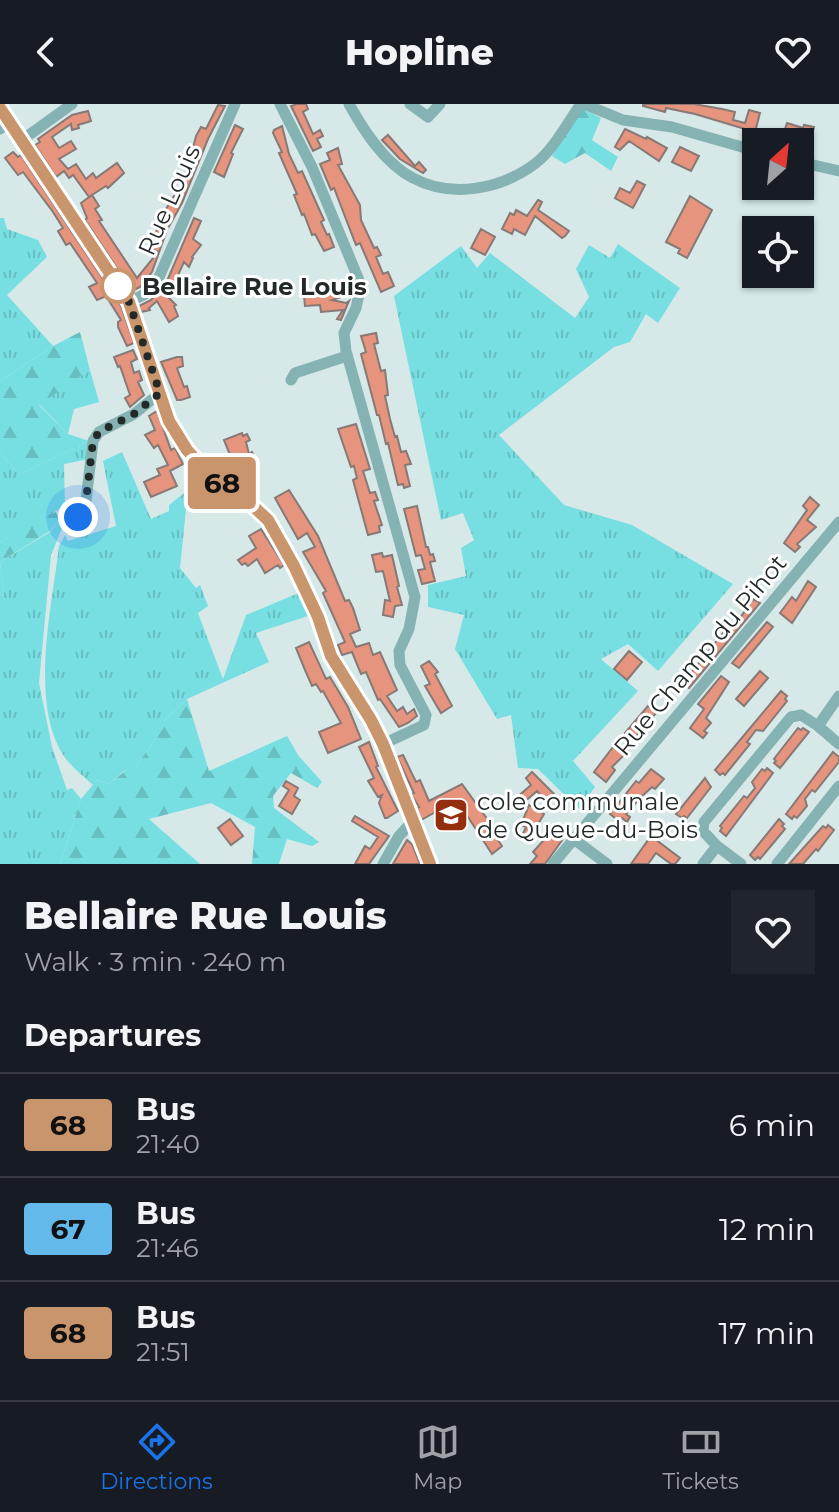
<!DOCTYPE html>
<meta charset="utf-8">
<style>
:root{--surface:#171b24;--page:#20242c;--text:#f1f3f6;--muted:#9ea1a6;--line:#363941;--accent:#1a73e8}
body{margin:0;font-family:Montserrat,sans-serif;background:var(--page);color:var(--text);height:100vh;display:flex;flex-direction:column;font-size:30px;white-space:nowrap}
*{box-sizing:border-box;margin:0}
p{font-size:26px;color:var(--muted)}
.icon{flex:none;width:44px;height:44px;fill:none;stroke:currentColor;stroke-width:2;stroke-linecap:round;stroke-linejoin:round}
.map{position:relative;height:760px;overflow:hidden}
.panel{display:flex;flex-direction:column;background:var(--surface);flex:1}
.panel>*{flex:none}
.badge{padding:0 16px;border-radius:6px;font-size:28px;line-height:52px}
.needle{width:52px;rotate:27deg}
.buttons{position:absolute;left:742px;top:24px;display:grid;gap:16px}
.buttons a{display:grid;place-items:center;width:72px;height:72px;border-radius:0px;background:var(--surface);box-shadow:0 2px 6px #0004;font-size:40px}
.you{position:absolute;width:40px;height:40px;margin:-20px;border:6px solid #fff;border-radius:50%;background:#1a73e8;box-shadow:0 0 0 12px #1a73e833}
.map>.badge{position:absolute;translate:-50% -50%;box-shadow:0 0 0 4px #fff}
h2{padding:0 24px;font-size:30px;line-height:72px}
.round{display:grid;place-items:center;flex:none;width:84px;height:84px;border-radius:0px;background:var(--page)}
.head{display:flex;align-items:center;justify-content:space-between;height:136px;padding:0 24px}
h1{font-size:38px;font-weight:800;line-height:60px}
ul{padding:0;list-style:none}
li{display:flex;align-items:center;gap:24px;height:104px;padding:0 24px;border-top:2px solid var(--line)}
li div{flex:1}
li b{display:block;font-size:30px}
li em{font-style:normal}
li .badge{min-width:88px;font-weight:700;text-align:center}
header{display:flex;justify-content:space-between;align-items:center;height:104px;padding:0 24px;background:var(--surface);font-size:36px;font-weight:800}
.menu{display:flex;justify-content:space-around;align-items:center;height:112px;border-top:2px solid var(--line);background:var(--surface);font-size:22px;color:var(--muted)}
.menu a{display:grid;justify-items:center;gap:4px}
.menu .on{color:var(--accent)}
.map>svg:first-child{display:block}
</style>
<header><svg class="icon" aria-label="back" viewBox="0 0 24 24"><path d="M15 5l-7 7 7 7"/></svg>Hopline<svg class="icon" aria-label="heart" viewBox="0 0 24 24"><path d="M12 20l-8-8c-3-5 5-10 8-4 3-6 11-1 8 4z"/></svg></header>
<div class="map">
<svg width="839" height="760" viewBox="0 0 839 760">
<defs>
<pattern id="grass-tufts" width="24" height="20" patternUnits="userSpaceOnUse" patternTransform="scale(2)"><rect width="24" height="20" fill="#77dfe1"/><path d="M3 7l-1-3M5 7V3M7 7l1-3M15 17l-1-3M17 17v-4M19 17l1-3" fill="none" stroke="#67bfc1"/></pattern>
<pattern id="forest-firs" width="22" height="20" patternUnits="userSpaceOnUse" patternTransform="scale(2)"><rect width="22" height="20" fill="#77dfe1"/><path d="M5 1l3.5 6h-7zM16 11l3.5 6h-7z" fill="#67bfc1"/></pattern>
</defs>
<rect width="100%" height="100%" fill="#d6e8e8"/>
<path fill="url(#grass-tufts)" d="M0 114H4L7 125 38 136 47 153 7 191 53 242 0 277Z
M618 140 680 184 658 219 646 210 630 238 614 243 499 331 564 401 632 421 733 480 658 567 628 540 601 555 638 587 573 657 595 683 579 705 538 665 518 664 511 611 497 615 455 545 464 511 428 503V481L466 472 461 444 474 436 463 409 441 416 394 192 461 142 477 164 490 149 575 214 589 193 576 165 589 141 610 154Z
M90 266 99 298 74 305 68 330 39 300Z
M91 336 89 355 64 360 65 402 0 438V348L19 371Z
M122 348 151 415 169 407V401L188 386 180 464 196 484 200 481 208 502 198 509 223 575 246 511 301 488 311 511 256 529 269 558 187 595 164 617V623L134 665 124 667 109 680 97 676 93 681C84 673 73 664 66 655 28 603 52 503 59 442L65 431 68 437 116 422 103 357Z
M59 416 62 424 51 451 39 579 52 643 67 686 72 684 81 695 60 760H0V492L4 491 0 458 50 428Z"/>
<path fill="url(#forest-firs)" d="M581 4 601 14 592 36 618 53 611 67 585 49 565 60 552 52Z
M80 228 90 266 39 301 68 330 89 337 19 371 0 348V277L53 242Z
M56 408 59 416 50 427 0 458 4 491 0 492V438L42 413Z
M187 595 209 667 287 632 298 651 322 678 317 684 291 669 273 692 274 704 319 738 312 742 287 735 279 760H252L255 723 211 699 149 715 200 760H60L81 695 97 676 109 680 130 663 134 665 164 623 163 618Z"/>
<path fill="#e6947d" stroke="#877975" stroke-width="2" d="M297 0H306L308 5 303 8 313 30 320 26 323 32 317 35 321 43 313 47 291 2Z
M643 0H694L722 5 735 8 733 16 745 19 749 6 760 9 755 28 695 10 666 4 665 8 643 2Z
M218 1 225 2 208 35 182 99 167 126 152 168 140 183 132 187 85 116 87 114 81 99 92 91 99 102 95 105 102 116 99 117 137 174 158 148 151 145 156 128 166 105 174 92 177 93 185 75 196 32 201 23 206 25Z
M88 7 91 17 78 21 79 24 72 26 71 20 52 33 59 44 71 37 76 45 59 55 68 65 76 60 86 75 93 69 96 74 117 59 124 69 108 84 106 82 89 93 73 71 69 74 64 67 56 73 35 41 40 38 38 35 72 11Z
M787 19 803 24 804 21 814 23 810 37 790 32 788 38H781Z
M235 21 243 25 231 49 233 50 224 73 214 68Z
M282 22 289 50 298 69 302 67 324 116 321 118 327 131 329 130 334 143 324 147 315 130 312 131 304 110 302 111 294 91 297 90 279 49 282 48 273 29 274 26Z
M625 25 646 35 647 33 667 44 659 57 629 37 620 46 615 43Z
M388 31 415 62 419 58 426 66 423 69 400 55 382 36Z
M680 43 699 52 691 67 672 58Z
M338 44 342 60 338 61 360 101 361 116 374 144 377 143 381 151 376 153 383 170 388 168 394 182 381 188 360 139 356 141 334 84 331 86 320 60 330 56 327 49Z
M13 48 18 53 21 51 121 202 134 239 127 242 118 223V218L121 216 106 192 97 196 89 183 97 179 70 139 66 141 58 127 63 124 53 108 23 68 18 71 5 54Z
M637 77 645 81 633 104 615 94 620 84 630 89Z
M690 92 712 106 687 154 678 149 680 145 666 138Z
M538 96 542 98 538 106 569 127 565 132 562 134 535 112 525 131 514 125 512 130 502 125 510 109 514 111 516 106 527 112Z
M194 114 201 117 193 135 201 141 192 153 193 154 189 163 184 158 173 182 171 181 165 190 176 201 174 202 178 212 169 218 157 197 149 204 150 206 141 208 139 202 151 196 167 177Z
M481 125 495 133 485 151 471 144Z
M351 180 350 190 332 196 346 199 349 197 341 216 337 215 343 206 321 208 320 201 305 202 304 192Z
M376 229 378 239 374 240 381 267 385 266 388 291 385 292 390 315 395 333 397 332 401 348 406 347 411 360 405 361 410 382 404 384 403 380 398 381 388 339 386 340 379 311H377L361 250 366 248 361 232Z
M133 246 137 255 131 258 134 269 139 267 142 276 138 278 144 291 130 303 125 294 130 291 120 262 118 263 114 253Z
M177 253H182L183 262 177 264 184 283 187 282 190 293 181 296H177L161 258Z
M157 307 171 346 175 344 183 360 170 367 177 382 151 393 144 378 160 371 157 365 168 361 158 341 154 344 145 331 155 326 149 312Z
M356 320 370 365 363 367 370 389 375 388 378 396 374 397 382 421 379 422 380 428 368 431 353 376 357 374 354 362 351 363 338 325Z
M242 329 243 332 247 330 250 336 246 338 249 350 252 348 257 357 232 369 228 360 233 358 224 336Z
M289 386 318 432 345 497 349 496 353 504 360 526 350 530 356 543 369 539 373 551 380 548 397 586 387 592 397 607 403 603 407 610 414 605 417 612 408 619 399 623 380 595 378 596 366 568 361 570 352 548 342 551 338 541 345 538 323 489 326 487 303 448 315 443 307 429 298 435 275 394Z
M810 393 819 401 807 416 816 423 797 440 800 443 795 448 784 439 807 406 803 402Z
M417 402 426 443H428L430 451 433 450 435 457 430 458 435 477 422 480 418 466 425 465 421 451 416 452 404 405Z
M261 425 284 461 280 464 278 461 265 469 257 455 248 462 245 459 242 461 238 456 256 444 249 432Z
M382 449 383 453 392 451 399 482 397 483 402 501 395 502 393 513 383 511 385 496 390 497 383 467 376 468 372 451Z
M808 477 816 483 792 519 780 509 792 493 796 497Z
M753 495 760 499 689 584 683 579 727 524 740 514Z
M767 518 773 523 739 564 732 559Z
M309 538 326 575 330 573 348 603 361 635 328 649 319 628 341 619 323 587 321 588 316 580 312 582 305 566 296 544Z
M629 547 642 558 627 576 614 565Z
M429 557 438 568 435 570 452 602 441 609 425 582 430 580 421 562Z
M760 567 768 574 744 602 736 595Z
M721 572 729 578 706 614 711 619 704 627 707 629 703 634 690 624 704 605 698 600Z
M781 587 787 592 785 595 787 597 763 627 756 626 747 638 750 640 725 671 723 669 720 671 715 666Z
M648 602 656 609 633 636 625 629Z
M798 624 801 626 803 624 809 628 780 664 774 659 776 657 774 655Z
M369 638 378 662 376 663 398 707 387 714H385L379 699 382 691 378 693 368 677 374 674 359 643Z
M616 639 628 647 612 663 615 666 606 678 594 668Z
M833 648 839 653V658L815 688 812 686 805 695 807 702 797 714 794 712 792 715 786 710Z
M403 651 416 678 420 676 429 697 462 680 498 730 495 732 502 742 492 750 457 696 421 716 417 704 419 703 411 690 414 689 397 653Z
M767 664 773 669 726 732 720 727 722 724 720 722 744 692 747 694 755 684 752 678 762 665 765 667Z
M651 665 664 675 655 685 652 683 640 694 626 710 630 713 627 718 622 714 620 718 610 710 636 677 639 679Z
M532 668 557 693 548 700 537 687 522 700 516 694 531 681 526 674Z
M705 674 711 683 687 714 684 712 682 714 676 710Z
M286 677 298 684 294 692 300 696 292 710 279 702 289 686 283 682Z
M529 701 544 710 530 734 523 730 526 723 521 721Z
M355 712 389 732 369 760H355L365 742 370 745 378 733 352 717Z
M230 715 243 732 231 741 218 724Z
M779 715 784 720 782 722 785 725 760 755 758 753 755 756 750 751Z
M828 721 834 726 818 747 816 745 803 760H789L823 722 826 724Z
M551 728 563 735 545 760H530L537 752 533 748Z
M651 732 680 754 675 760H671L656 749 648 760H631Z
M407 736 412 740 420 760H393Z"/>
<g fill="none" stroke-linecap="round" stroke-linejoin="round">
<path stroke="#85b2b3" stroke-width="11" d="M280 0 312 63 361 181 356 204 344 229 346 247 415 493 409 525 399 547 400 561 426 611 424 621 383 640
M349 0C364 27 385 60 413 74 452 95 502 85 536 59 554 45 567 19 581 0
M410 0 428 13 440 0
M584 0 623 16 672 23 756 47
M0 4 129 198 169 317 187 346 206 367 253 402 268 416 294 462 318 513 331 552 371 616 383 640 429 760
M0 25 10 18
M22 36 72 0
M800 58 839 67
M129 198 145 190 159 173 235 0
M291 276 295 269 347 252
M78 413 85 405 93 337 99 328 134 310 160 289
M818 622 839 640
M575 736 607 760
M717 742 703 727 704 718 791 613 801 611 818 622 839 592
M383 760 399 732 413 717
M553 760 839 418
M703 760 717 742 741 760
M777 760 839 682"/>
</g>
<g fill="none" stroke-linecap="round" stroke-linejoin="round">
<g stroke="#fff" stroke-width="18">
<path id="line" d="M0 4 129 198 169 317 187 346 206 367 253 402 268 416 294 462 318 513 331 552 371 616 383 640 430 760"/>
</g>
<use href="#line" stroke="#c9956d" stroke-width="12"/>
<path stroke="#222929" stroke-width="8" stroke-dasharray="0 14.4" d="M78 413 85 405 93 337 99 328 134 310 160 289 129 198 118 182"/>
</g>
<defs>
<g id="school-square" transform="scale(1.8)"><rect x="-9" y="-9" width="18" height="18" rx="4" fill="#952e0e" stroke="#fff"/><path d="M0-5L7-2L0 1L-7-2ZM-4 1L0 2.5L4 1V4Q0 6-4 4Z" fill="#fff"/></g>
</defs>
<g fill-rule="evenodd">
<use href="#school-square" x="451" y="711"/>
</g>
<circle fill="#fff" stroke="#c9956d" stroke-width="4" cx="118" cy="182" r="16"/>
<g text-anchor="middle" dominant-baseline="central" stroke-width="6" stroke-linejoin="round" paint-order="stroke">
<g font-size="24" fill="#222929" stroke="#fff">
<text transform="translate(169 96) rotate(-66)">Rue Louis</text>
<text transform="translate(700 551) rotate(-50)">Rue Champ du Pihot</text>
</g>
<g font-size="24" font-weight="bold" fill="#222929" stroke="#fff" text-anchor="start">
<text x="142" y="182">Bellaire Rue Louis</text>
</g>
<g font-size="24" fill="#222929" stroke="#fff" text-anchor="start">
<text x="477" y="697">cole communale<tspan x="477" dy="28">de Queue-du-Bois</tspan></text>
</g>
</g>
</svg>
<div class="buttons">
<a><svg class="needle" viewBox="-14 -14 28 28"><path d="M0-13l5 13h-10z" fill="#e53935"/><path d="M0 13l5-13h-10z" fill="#9ea1a6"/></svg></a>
<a><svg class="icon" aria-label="locate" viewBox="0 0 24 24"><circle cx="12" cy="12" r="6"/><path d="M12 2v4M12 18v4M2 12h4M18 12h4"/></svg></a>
</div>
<div class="you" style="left:78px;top:413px"></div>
<b class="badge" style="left:222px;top:379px;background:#c9956d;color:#111">68</b>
</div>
<section class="panel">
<div class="head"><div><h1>Bellaire Rue Louis</h1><p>Walk · 3 min · 240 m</p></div><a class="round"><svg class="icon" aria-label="heart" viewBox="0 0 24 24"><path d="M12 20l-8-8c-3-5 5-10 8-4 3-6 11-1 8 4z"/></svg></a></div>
<h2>Departures</h2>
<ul>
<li><span class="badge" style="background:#c9956d;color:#111">68</span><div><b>Bus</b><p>21:40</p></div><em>6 min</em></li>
<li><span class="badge" style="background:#63b9e9;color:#111">67</span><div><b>Bus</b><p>21:46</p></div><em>12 min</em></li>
<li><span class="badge" style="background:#c9956d;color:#111">68</span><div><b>Bus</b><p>21:51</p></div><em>17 min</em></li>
</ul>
</section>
<nav class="menu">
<a class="on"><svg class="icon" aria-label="directions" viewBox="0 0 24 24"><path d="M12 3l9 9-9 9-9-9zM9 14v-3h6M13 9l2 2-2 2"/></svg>Directions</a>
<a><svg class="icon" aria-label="map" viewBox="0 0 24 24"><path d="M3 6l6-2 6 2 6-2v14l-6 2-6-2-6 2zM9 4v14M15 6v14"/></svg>Map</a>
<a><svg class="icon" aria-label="tickets" viewBox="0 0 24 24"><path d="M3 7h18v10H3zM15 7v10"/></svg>Tickets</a>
</nav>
